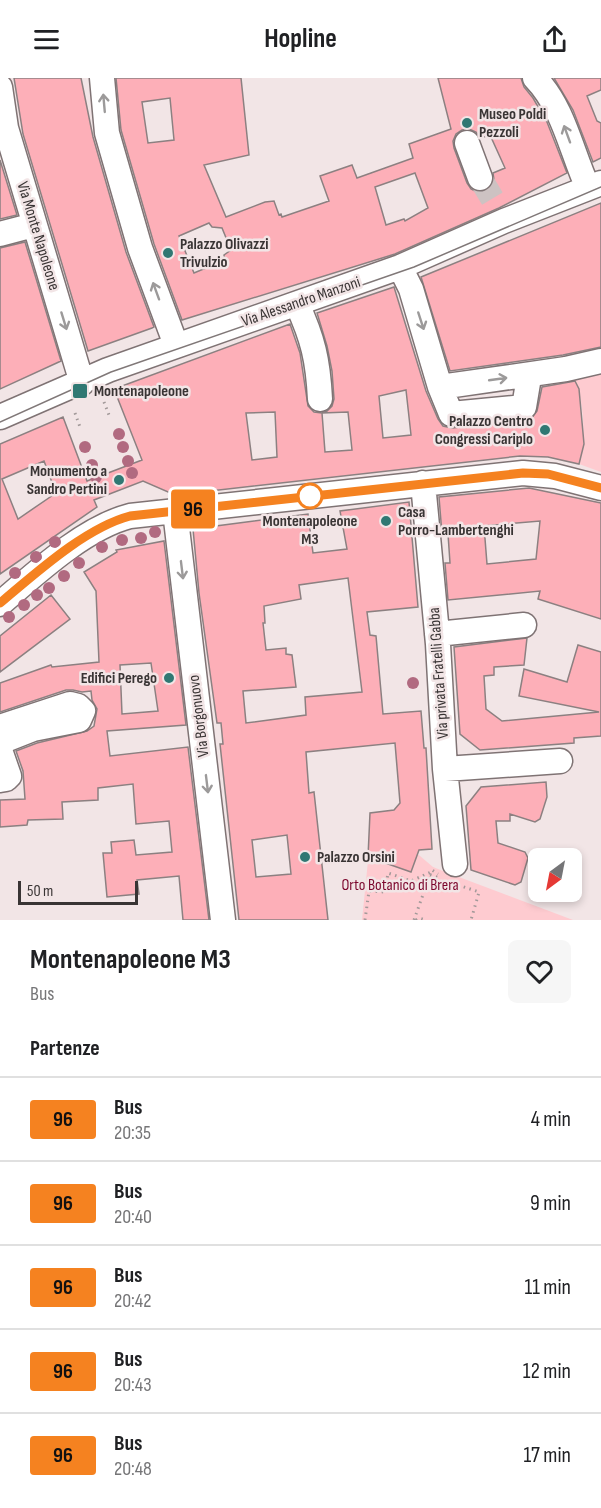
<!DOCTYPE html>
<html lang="it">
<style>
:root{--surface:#fff;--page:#f6f6f6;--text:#202124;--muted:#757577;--line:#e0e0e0}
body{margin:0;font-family:"Sofia Sans Condensed",sans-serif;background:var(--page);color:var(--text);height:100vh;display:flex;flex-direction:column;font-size:22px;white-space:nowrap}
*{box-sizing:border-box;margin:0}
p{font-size:20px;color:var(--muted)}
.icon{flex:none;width:33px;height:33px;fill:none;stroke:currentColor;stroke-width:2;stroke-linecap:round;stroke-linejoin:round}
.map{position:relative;height:842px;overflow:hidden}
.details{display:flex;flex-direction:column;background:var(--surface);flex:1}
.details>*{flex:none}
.badge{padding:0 12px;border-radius:4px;font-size:21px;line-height:39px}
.needle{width:39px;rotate:212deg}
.fabs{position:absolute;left:528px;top:770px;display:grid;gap:12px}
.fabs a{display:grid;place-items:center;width:54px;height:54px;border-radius:9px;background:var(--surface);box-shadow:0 3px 9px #0003;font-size:30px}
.scale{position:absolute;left:18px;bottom:15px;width:120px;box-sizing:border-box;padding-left:6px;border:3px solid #393434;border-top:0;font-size:16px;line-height:21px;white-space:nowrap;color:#393434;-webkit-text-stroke:4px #f2e5e6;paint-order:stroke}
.map>.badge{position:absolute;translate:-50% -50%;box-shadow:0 0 0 3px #fff}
h2{padding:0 30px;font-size:22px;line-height:54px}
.round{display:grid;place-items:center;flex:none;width:63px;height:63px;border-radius:9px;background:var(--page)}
.headline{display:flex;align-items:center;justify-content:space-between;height:102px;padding:0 30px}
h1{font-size:28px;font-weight:700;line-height:45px}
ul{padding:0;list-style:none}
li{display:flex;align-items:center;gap:18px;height:84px;padding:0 30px;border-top:2px solid var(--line)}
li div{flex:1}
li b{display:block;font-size:22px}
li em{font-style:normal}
li .badge{min-width:66px;font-weight:700;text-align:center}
header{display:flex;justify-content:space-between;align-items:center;height:78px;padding:0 30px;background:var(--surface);font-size:27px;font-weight:700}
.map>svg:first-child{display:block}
</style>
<header><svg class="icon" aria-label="menu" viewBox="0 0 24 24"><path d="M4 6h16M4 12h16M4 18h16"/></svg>Hopline<svg class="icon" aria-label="share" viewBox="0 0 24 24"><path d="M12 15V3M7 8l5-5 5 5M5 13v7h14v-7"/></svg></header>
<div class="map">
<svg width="601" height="842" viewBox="0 0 601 842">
<rect width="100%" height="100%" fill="#f2e5e6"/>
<path fill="#fecbd0" d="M601 289V394L579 386C586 358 585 323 572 296Z
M370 763 413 772 433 789 443 793 573 842H362Z"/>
<path fill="#fdafb8" stroke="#8c8081" stroke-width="1.5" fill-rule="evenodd" d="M14 0H81L93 59 126 174 154 249 152 250 88 273 23 56Z
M116 0H241L249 77 204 87 226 139 265 124 274 123 279 137 281 136 282 139 329 123 320 98 352 87 357 100 413 80 409 66 451 51 438 0H521L524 9 533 20 547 44 567 95 499 130 395 176 182 242 154 166 121 52ZM170 20 174 62 148 65 142 24ZM469 51 476 54 480 60 490 57 505 90 493 95 494 102 491 109 484 113 477 114 471 111 467 105 454 70 453 63 456 56 462 52ZM415 95 428 130 405 143 404 141 386 147 375 109ZM209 145 212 149 222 150 231 172 224 177 225 182 194 195 179 158Z
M554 0H601V12L587 18 597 43 601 45V80L593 84 573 32Z
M0 82 17 137 0 141Z
M601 125V269L563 277 450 293 421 199Z
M25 164 61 283 0 311V170Z
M394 209 426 313 438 341 443 348 452 350 531 341 537 333 542 309 575 303 579 311 584 366 579 386 548 379 520 378 175 417 143 403 94 422 97 429 0 496V366L63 339 87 403 142 382 114 311 290 246 300 275 308 328 314 334 322 335 327 333 332 328 334 321 332 293 327 268 317 235ZM406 312 411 357 383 360 379 318ZM275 334 277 379 252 382 246 335ZM348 334 352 372 325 374 322 335ZM44 383 56 415 18 441 2 401Z
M529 410 601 425V541L538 521 540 513 448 522 445 485H450L448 456H442L439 419ZM540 443 536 481 487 486 484 448Z
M409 424 418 529 367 534 370 557 376 558 383 636 421 633 424 670H426L432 771 419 772 411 794 368 779 370 735 394 732 400 725 395 665 306 674 309 715 314 714 328 842H239L220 666H223L221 645H217L199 515 193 451 308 436 313 475 347 471 340 433ZM348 500 362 614 305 619 306 637 246 645 243 613 296 609 292 577 286 576V570L266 572 263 545H265L264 528 301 521 299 507ZM287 757 291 796 256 799 252 762Z
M164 463 186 647 107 653 110 678 188 669 209 842H183L179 798 137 802 139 816 107 819 103 775H112L111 764 134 762 136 777 172 774 169 743 136 746 133 706 98 710V722L62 724 63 741 28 742 27 747 0 749V722L25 721 23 693 16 673 37 665 87 653 94 648 97 631 92 622 91 613 82 614 73 612H66L0 634V605L51 587 52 589 99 584 96 513 84 494 117 474 116 472ZM151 585 158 633 122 636 120 587Z
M51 517 70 541 0 594V558Z
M527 560 524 587 494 589V597L484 598 486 631 502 643 599 634 519 618 524 591 567 604 578 567 601 574V658L574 660V665L480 672 460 656 454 569Z
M546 704 547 719 540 741 535 744 510 736V743H496L498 765 525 774 528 780 521 804 515 807 471 792 466 728 481 709Z"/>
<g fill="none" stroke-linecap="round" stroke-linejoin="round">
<path stroke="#cdc2c2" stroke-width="24" stroke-dasharray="24 12" stroke-linecap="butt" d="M480 100 498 130"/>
<g stroke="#7f7374" stroke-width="27">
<path id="minor" d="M102 0 107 55 140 170 176 267
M535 0C564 30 571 73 588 110
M0 9 6 50 82 305
M467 65 480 100
M0 156 34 147
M400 189 411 211 440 309 451 336 524 329 528 305 526 297
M297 226C313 261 318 282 320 321
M440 309 566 291 601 283
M0 339 108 292 400 189 504 143 601 105
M423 405 438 566 445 691 455 786
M175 433 223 842
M0 526C36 495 84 450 130 438L523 395 555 398 601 410
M437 556 524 547
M0 649 70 626 78 628 83 633 79 642 33 651 0 664
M0 672 9 698 6 701 0 702
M445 691 560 683"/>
</g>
<path stroke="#a29999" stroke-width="3" stroke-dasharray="1.5 4.5" stroke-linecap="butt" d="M104 324 109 337
M75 335 80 349
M430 797 440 800
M458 807 479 814 471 842
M365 842 369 813 385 814 388 795 411 803 431 794
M414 842 431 794 432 792 438 796
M416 842 419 840 425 842"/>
<use href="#minor" stroke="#fff" stroke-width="24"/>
<path stroke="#807878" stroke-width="1.5" d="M0 344 111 294 414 189 601 109"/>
</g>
<g fill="#b16a80">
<circle cx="119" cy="356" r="6"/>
<circle cx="85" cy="369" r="6"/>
<circle cx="123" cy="369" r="6"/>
<circle cx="128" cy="383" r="6"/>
<circle cx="92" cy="387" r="6"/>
<circle cx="132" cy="395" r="6"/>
<circle cx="96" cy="399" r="6"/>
<circle cx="155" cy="454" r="6"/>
<circle cx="141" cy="460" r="6"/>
<circle cx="122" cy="462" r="6"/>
<circle cx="55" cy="464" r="6"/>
<circle cx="102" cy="469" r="6"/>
<circle cx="36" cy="479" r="6"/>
<circle cx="79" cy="485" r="6"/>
<circle cx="15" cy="495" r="6"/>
<circle cx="64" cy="498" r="6"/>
<circle cx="49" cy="510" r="6"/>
<circle cx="37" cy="517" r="6"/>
<circle cx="24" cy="527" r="6"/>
<circle cx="9" cy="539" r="6"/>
<circle cx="413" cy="605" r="6"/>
</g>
<defs><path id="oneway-shaft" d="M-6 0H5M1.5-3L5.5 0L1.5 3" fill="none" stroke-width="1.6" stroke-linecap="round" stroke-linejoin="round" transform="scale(1.5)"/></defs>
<g stroke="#9c9a9a">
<use href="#oneway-shaft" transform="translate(104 25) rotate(-95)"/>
<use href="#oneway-shaft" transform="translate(567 56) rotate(-110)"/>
<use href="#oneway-shaft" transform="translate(156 213) rotate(-110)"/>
<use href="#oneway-shaft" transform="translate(64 243) rotate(73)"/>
<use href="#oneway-shaft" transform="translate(421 243) rotate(72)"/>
<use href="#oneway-shaft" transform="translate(498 301) rotate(-8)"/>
<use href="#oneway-shaft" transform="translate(182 492) rotate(83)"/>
<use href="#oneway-shaft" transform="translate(207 706) rotate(83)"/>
</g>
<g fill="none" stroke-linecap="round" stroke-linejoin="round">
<g stroke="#fff" stroke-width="14">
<path id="line" d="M0 525C36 495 85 450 130 438L523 395 548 396 601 410"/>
</g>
<use href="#line" stroke="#f58220" stroke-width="9"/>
</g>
<g fill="#307873" stroke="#f2e5e6" stroke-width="2">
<circle cx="467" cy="45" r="6"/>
<circle cx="168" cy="175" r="6"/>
<rect x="72" y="305" width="16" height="16" rx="3"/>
<circle cx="545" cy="352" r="6"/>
<circle cx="119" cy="402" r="6"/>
<circle cx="386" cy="443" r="6"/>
<circle cx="169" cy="600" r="6"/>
<circle cx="305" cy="779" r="6"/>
</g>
<circle fill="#fff" stroke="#f58220" stroke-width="3" cx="310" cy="418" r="12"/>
<g text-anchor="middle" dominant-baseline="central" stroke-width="5" stroke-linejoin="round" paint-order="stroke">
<g font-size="16" font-weight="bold" fill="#393434" stroke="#f2e5e6" text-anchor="start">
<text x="479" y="36">Museo Poldi<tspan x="479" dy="18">Pezzoli</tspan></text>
<text x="180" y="166">Palazzo Olivazzi<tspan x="180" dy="18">Trivulzio</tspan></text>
<text x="94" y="313">Montenapoleone</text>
<text x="533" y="343" text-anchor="end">Palazzo Centro<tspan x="533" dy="18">Congressi Cariplo</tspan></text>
<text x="107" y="393" text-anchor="end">Monumento a<tspan x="107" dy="18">Sandro Pertini</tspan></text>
<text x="398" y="434">Casa<tspan x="398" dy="18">Porro-Lambertenghi</tspan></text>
<text x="157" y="600" text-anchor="end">Edifici Perego</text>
<text x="317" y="779">Palazzo Orsini</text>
</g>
<g font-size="16" fill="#393434" stroke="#f2e5e6">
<text transform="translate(38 158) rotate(73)">Via Monte Napoleone</text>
<text transform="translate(301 224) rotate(-19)">Via Alessandro Manzoni</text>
<text transform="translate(439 595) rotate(-94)">Via privata Fratelli Gabba</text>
<text transform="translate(199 638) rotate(-97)">Via Borgonuovo</text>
</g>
<g font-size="16" font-weight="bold" fill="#393434" stroke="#f2e5e6">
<text x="310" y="443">Montenapoleone<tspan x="310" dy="18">M3</tspan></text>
</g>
<g font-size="16" fill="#7b052c" stroke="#f2e5e6">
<text x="400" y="807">Orto Botanico di Brera</text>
</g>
</g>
</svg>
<div class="fabs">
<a><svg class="needle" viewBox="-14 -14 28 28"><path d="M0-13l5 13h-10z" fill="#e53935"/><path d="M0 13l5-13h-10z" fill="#757577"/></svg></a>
</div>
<div class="scale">50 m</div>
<b class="badge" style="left:193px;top:431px;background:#f58220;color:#111">96</b>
</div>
<section class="details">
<div class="headline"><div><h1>Montenapoleone M3</h1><p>Bus</p></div><a class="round"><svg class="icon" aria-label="heart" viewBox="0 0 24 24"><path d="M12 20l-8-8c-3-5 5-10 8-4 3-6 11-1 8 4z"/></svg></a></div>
<h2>Partenze</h2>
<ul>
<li><span class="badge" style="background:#f58220;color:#111">96</span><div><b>Bus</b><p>20:35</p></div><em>4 min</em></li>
<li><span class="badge" style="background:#f58220;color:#111">96</span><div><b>Bus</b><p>20:40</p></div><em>9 min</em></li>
<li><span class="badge" style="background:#f58220;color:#111">96</span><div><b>Bus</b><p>20:42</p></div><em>11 min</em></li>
<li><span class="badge" style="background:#f58220;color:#111">96</span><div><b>Bus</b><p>20:43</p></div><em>12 min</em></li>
<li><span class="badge" style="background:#f58220;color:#111">96</span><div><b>Bus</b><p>20:48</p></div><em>17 min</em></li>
</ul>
</section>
